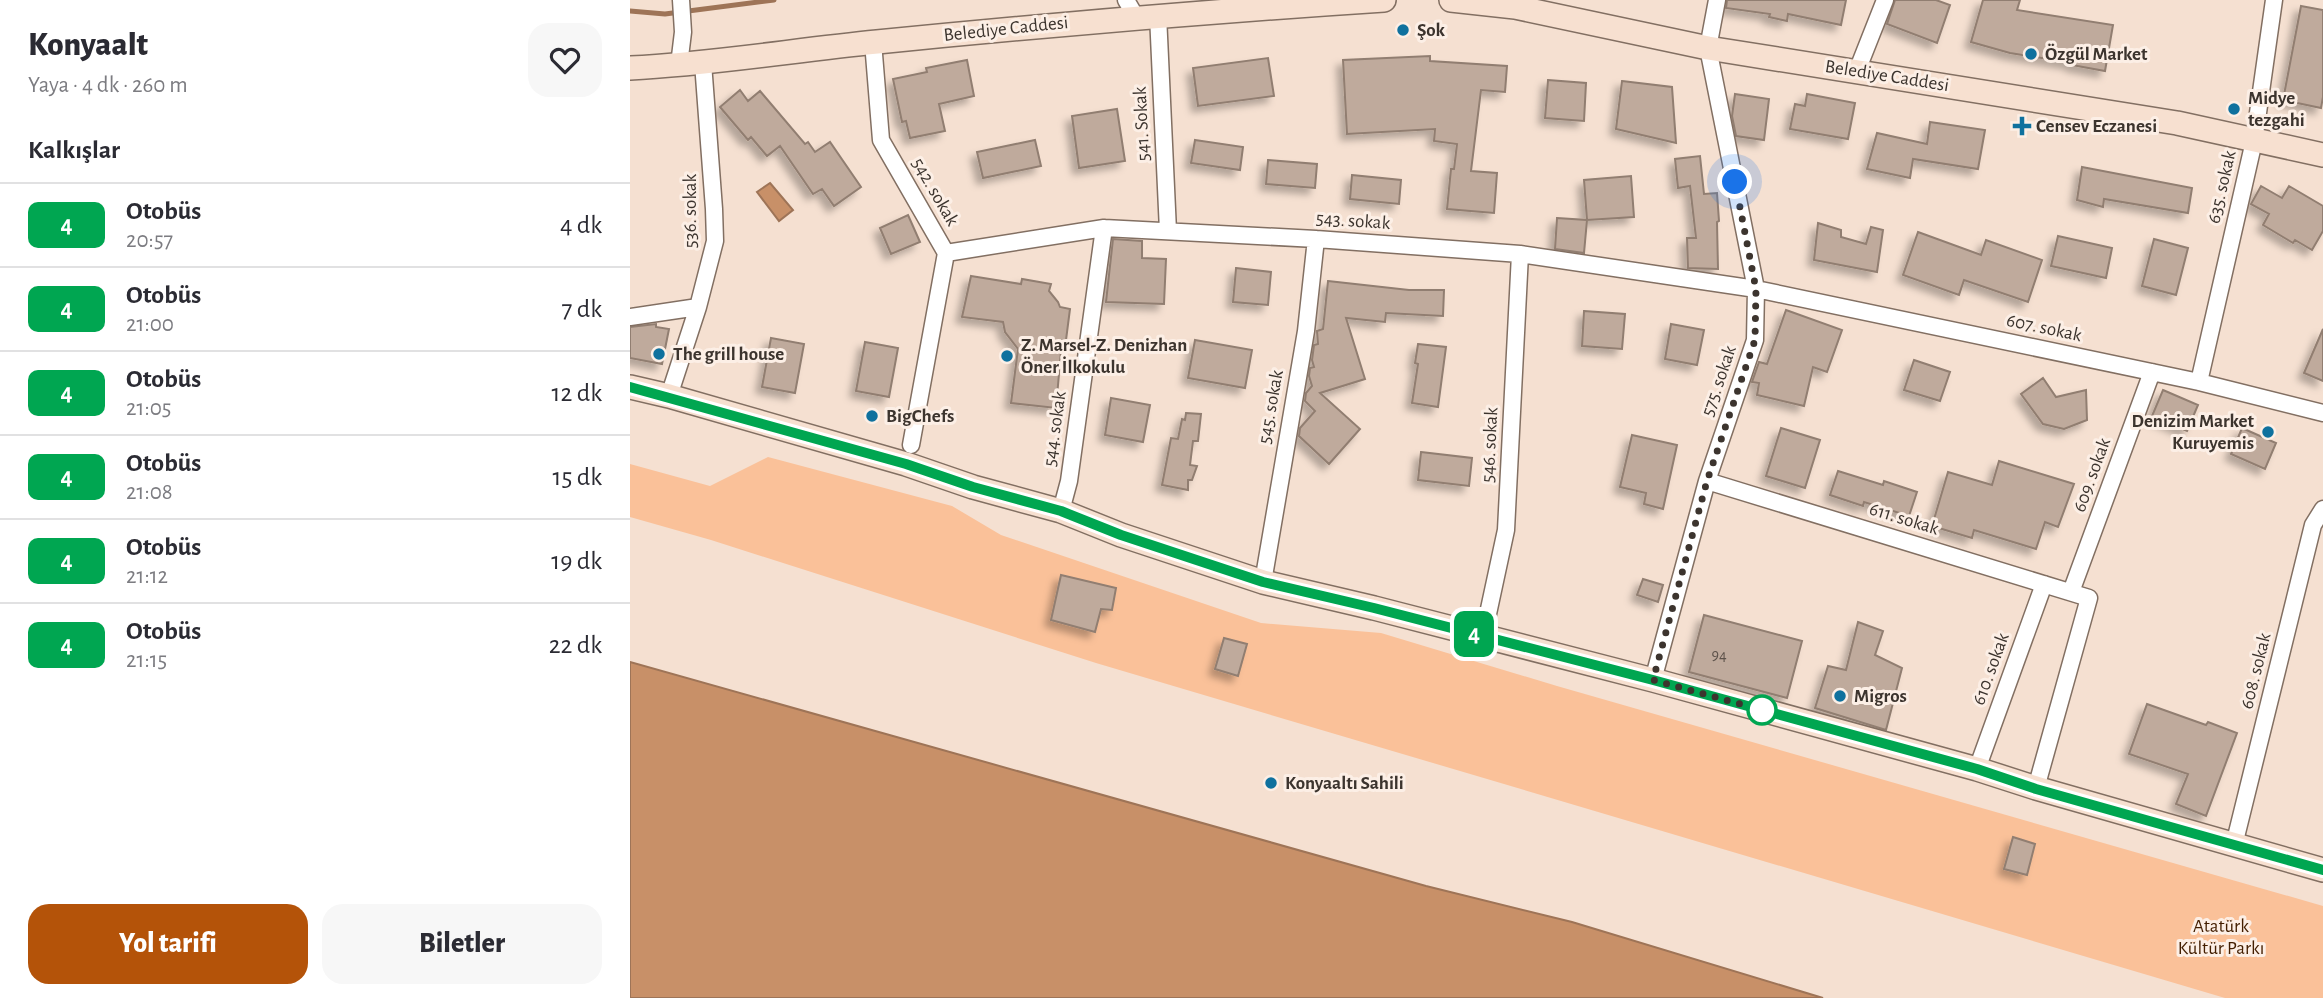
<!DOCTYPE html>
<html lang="tr">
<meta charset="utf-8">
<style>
:root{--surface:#fff;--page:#f7f7f7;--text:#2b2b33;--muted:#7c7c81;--line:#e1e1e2;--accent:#b45309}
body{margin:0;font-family:"Alegreya Sans",sans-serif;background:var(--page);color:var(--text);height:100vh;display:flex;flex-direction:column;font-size:26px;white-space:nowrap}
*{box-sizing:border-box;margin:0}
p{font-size:23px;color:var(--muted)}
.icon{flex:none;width:38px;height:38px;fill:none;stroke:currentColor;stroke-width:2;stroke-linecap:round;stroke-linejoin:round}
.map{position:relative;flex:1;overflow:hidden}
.side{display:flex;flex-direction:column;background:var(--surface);width:630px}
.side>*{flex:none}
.badge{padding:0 14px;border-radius:10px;font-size:24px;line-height:46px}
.you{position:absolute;width:35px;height:35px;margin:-18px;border:5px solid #fff;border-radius:50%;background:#1a73e8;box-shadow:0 0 0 10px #1a73e833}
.map>.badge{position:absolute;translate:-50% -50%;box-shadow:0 0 0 4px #fff}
h2{padding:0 28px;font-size:26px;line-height:63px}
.round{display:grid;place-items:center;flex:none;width:74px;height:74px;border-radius:21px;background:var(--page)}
.head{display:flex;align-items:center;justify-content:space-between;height:119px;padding:0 28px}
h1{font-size:33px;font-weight:800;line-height:52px}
.button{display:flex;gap:14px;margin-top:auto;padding:14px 28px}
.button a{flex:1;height:80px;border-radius:21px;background:var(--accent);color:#fff;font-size:28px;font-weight:800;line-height:80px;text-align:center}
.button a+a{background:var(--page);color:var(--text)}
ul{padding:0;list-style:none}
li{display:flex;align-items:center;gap:21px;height:84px;padding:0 28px;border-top:2px solid var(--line)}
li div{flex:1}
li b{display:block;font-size:26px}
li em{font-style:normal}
li .badge{min-width:77px;font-weight:700;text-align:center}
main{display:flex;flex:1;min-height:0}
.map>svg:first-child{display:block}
</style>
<main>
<section class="side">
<div class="head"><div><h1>Konyaalt</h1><p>Yaya · 4 dk · 260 m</p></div><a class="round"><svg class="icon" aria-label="heart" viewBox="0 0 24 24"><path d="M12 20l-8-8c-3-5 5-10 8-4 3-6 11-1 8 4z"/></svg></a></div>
<h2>Kalkışlar</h2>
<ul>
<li><span class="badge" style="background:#00a651;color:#fff">4</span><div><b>Otobüs</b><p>20:57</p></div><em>4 dk</em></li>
<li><span class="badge" style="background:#00a651;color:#fff">4</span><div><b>Otobüs</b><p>21:00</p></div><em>7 dk</em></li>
<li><span class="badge" style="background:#00a651;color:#fff">4</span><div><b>Otobüs</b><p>21:05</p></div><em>12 dk</em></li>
<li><span class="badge" style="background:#00a651;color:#fff">4</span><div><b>Otobüs</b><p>21:08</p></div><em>15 dk</em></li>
<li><span class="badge" style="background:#00a651;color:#fff">4</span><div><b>Otobüs</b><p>21:12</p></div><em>19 dk</em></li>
<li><span class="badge" style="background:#00a651;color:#fff">4</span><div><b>Otobüs</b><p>21:15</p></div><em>22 dk</em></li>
</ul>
<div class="button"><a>Yol tarifi</a><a>Biletler</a></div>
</section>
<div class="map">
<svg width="1693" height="998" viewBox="0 0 1693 998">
<defs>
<filter id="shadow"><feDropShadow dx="-6" dy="6" stdDeviation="3.5" flood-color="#0004"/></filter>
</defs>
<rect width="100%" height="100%" fill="#f5e0d1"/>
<path fill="#fac199" d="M138 457 322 506 371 535 631 623 751 633 927 686 1693 906V998H1595L466 663 81 540 0 517V464L80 486Z"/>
<path fill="#c89068" stroke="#9e7457" stroke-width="2" d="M140 183 163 210 149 221 127 192Z
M0 662 796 886 942 922 1193 998H0Z"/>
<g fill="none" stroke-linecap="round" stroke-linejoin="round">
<path stroke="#9e7457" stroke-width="5" d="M0 11 35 14 144 0"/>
</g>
<path fill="#bfaa9c" stroke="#917e71" stroke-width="2" filter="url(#shadow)" d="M1097 0H1216L1211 25 1158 14 1157 21 1139 17 1140 14 1096 8Z
M1265 0H1306L1320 5 1307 43 1257 24Z
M1353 0H1390L1387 10 1483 25 1475 71 1442 65 1443 63 1380 53 1341 42Z
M1671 6 1693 10V97L1691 108 1653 100Z
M800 56V61L877 66 875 92 851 90 841 171 867 173 864 213 817 209 821 169H824L827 144 804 141 805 129 717 134 713 60Z
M638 58 644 96 568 106 563 68Z
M337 60 344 96 309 104 315 131 280 138 276 121 272 122 263 79 297 72 296 68Z
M918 80 956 83 954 121 915 118Z
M992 81 1042 87 1046 143 986 129Z
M110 90 118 101 130 91 175 144 178 142 185 152 200 142 231 187 204 206 192 189 183 194 150 146 137 156 121 137 118 140 90 107Z
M1105 94 1139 99 1134 140 1106 136 1102 116Z
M1177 94 1225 103 1218 139 1160 129 1165 104 1175 106Z
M487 109 495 161 449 168 442 116Z
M1300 122 1355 130 1348 169 1283 159 1280 178 1237 169 1247 133 1297 144Z
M405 140 411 166 353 178 347 152Z
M565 140 613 147 610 170 561 163Z
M1070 156 1074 194 1087 193 1089 221 1087 222 1088 269 1058 268 1057 238H1066L1060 186 1048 188 1045 159Z
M638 160 687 164 685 188 636 184Z
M1452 167 1562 188 1558 213 1474 199 1473 207 1447 200Z
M722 175 771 180 769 204 720 199Z
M1001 176 1004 217 957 220 954 180Z
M1631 186 1652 198 1659 186 1693 206V231L1682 250 1665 240 1663 243 1633 225 1639 214 1621 204Z
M278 215 290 242 261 254 250 228Z
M927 218 957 220 954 253 925 249Z
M1188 223 1211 230V237L1236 244 1241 227 1253 230 1247 272 1184 260Z
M1288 232 1351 255 1356 240 1412 260 1398 302 1334 280 1329 295 1273 275Z
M1428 236 1482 248 1476 278 1421 266Z
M483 239 512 241V258L536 259 534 304 476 302Z
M1524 239 1558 248 1546 295 1512 286Z
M606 268 641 272 638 305 603 302Z
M341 276 391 284 392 279 421 284 419 291 428 302 430 307 440 309 436 340H432L426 408 381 403 388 349 375 332 373 322 332 317Z
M698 281 779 290H814L813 316 756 313 755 322 716 318 735 379 690 393 730 429 699 464 669 436 670 428 685 411 675 401 676 393 682 386 679 376 680 368 684 367 682 360 684 345 688 344 687 331 693 329Z
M1156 310 1212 330 1197 372 1183 367 1174 406 1127 395 1129 383 1122 382 1129 362 1137 364Z
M954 311 995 314 992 349 952 346Z
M26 324V327L39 329 32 364 0 358V327Z
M1041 324 1074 330 1067 365 1035 359Z
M1693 329V381L1674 373Z
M141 338 174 344 165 393 132 387Z
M565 340 622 350 615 388 558 378Z
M235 342 268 348 259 397 226 391Z
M788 344 816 347 808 407 782 403 788 364 785 363Z
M1284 360 1320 372 1310 401 1274 390Z
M1413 378 1426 397 1456 390 1457 420 1434 429 1413 424 1391 394Z
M1533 390 1568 405 1557 431 1522 416Z
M481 398 520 405 513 442 475 435Z
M556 413 571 414 568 441H563L560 465 567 466 562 480H558V490L532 485 541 438 548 439 552 419 555 420Z
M1151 428 1190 440 1175 488 1136 476Z
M1612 428 1646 443 1635 469 1601 454Z
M1002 435 1047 445 1033 509 1014 504 1016 493 990 487Z
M791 452 842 458 839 486 788 480Z
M1369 461 1444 484 1428 527 1415 522 1406 549 1344 530 1342 538 1302 526 1318 472 1362 485Z
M1208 471 1253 485 1254 481 1287 492 1279 516 1234 502 1233 506 1200 495Z
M431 575 486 588 482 610 471 609 465 632 421 620Z
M1013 579 1033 585 1028 602 1007 595Z
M1074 615 1172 641 1157 698 1059 672Z
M1228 622 1253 631 1245 655 1272 668 1256 730 1185 708 1198 666 1216 670Z
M594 638 617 644 608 676 585 669Z
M1517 704 1576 725 1578 722 1607 733 1576 816 1546 804 1558 774 1499 754Z
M1383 837 1405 844 1397 875 1374 869Z"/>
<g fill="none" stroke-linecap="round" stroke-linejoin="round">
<g stroke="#826f62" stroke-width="19">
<path id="minor" d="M496 0 506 17
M528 15 538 231
M243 42 251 140 316 253 281 445
M49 65 53 32 51 0
M1227 71 1255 0
M316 253 474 228 686 239 890 254 1126 289 1569 382 1693 413
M0 317 68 307
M1569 382 1624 141 1644 0
M39 396 68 307 85 241 84 209 73 63
M1077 481 1459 598 1406 788
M431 511 439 481 474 228
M633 582 676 331 686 239
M1441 592 1522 372
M853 637 876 530 890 254
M1023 680 1077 481 1125 340 1126 289 1078 48 1087 0
M1347 769 1414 584
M1604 845 1683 525 1693 509"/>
</g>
<g stroke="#826f62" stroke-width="26">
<path id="secondary" d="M821 0 885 7 1078 48 1547 123 1693 155
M0 68C83 64 165 50 247 42 416 25 585 11 754 0
M0 387 39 396 276 464 343 487 431 511 491 535 633 582 744 608 1023 680 1347 769 1406 788 1693 870"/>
</g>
<use href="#minor" stroke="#fff" stroke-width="16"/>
<use href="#secondary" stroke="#f7e0d0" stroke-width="23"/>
</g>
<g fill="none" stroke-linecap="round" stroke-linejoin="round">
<g stroke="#fff" stroke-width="16">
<path id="line" d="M0 387 276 464 343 487 431 511 491 535 633 582 744 608 1023 680 1347 769 1406 789 1693 870"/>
</g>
<use href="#line" stroke="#00a651" stroke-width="10"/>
<path stroke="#3c342e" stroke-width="7" stroke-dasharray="0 12.6" d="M1105 182 1126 289 1125 340 1077 481 1023 680 1132 710"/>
</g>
<g fill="#0f719e" stroke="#fcefe6" stroke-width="2.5">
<circle cx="773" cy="30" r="7"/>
<circle cx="1401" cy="54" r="7"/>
<circle cx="1604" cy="109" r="7"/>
<path d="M1388.5 115.5h7v7h7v7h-7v7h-7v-7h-7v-7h7z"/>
<circle cx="29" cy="354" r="7"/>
<circle cx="377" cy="356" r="7"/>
<circle cx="242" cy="416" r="7"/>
<circle cx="1638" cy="432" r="7"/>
<circle cx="1210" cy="696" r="7"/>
<circle cx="641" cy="783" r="7"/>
</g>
<circle fill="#fff" stroke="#00a651" stroke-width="3.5" cx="1132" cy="710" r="14"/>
<g text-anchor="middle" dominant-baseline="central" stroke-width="6" stroke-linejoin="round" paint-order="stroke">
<g font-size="16" fill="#5d524a">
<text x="1089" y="655">94</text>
</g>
<g font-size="19" fill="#3c342e" stroke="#fcefe6">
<text transform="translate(376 29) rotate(-6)">Belediye Caddesi</text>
<text transform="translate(1257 76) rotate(9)">Belediye Caddesi</text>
<text transform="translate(512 124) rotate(-93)">541. Sokak</text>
<text transform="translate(1592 187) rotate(-77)">635. sokak</text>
<text transform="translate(305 192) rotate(60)">542. sokak</text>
<text transform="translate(60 211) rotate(-90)">536. sokak</text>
<text transform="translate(723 221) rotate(4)">543. sokak</text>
<text transform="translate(1414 328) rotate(12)">607. sokak</text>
<text transform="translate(1089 381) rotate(-71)">575. sokak</text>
<text transform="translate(641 407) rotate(-80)">545. sokak</text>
<text transform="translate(425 429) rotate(-82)">544. sokak</text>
<text transform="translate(860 445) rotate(-87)">546. sokak</text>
<text transform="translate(1462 475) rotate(-70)">609. sokak</text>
<text transform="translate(1274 519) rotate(17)">611. sokak</text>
<text transform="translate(1361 669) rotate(-70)">610. sokak</text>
<text transform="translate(1626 671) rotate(-76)">608. sokak</text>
</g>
<g font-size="19" font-weight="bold" fill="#3c342e" stroke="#fcefe6" text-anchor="start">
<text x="787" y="30">Şok</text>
<text x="1415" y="54">Özgül Market</text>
<text x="1618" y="98">Midye<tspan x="1618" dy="22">tezgahi</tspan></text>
<text x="1406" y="126">Censev Eczanesi</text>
<text x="391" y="345">Z. Marsel-Z. Denizhan<tspan x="391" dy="22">Öner İlkokulu</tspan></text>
<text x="43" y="354">The grill house</text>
<text x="256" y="416">BigChefs</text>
<text x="1624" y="421" text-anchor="end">Denizim Market<tspan x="1624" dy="22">Kuruyemis</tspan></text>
<text x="1224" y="696">Migros</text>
<text x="655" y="783">Konyaaltı Sahili</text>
</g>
<g font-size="19" fill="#431e00" stroke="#fcefe6">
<text x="1591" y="926">Atatürk<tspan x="1591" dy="22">Kültür Parkı</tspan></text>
</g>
</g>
</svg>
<div class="you" style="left:1105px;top:182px"></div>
<b class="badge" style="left:844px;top:634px;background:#00a651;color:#fff">4</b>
</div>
</main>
